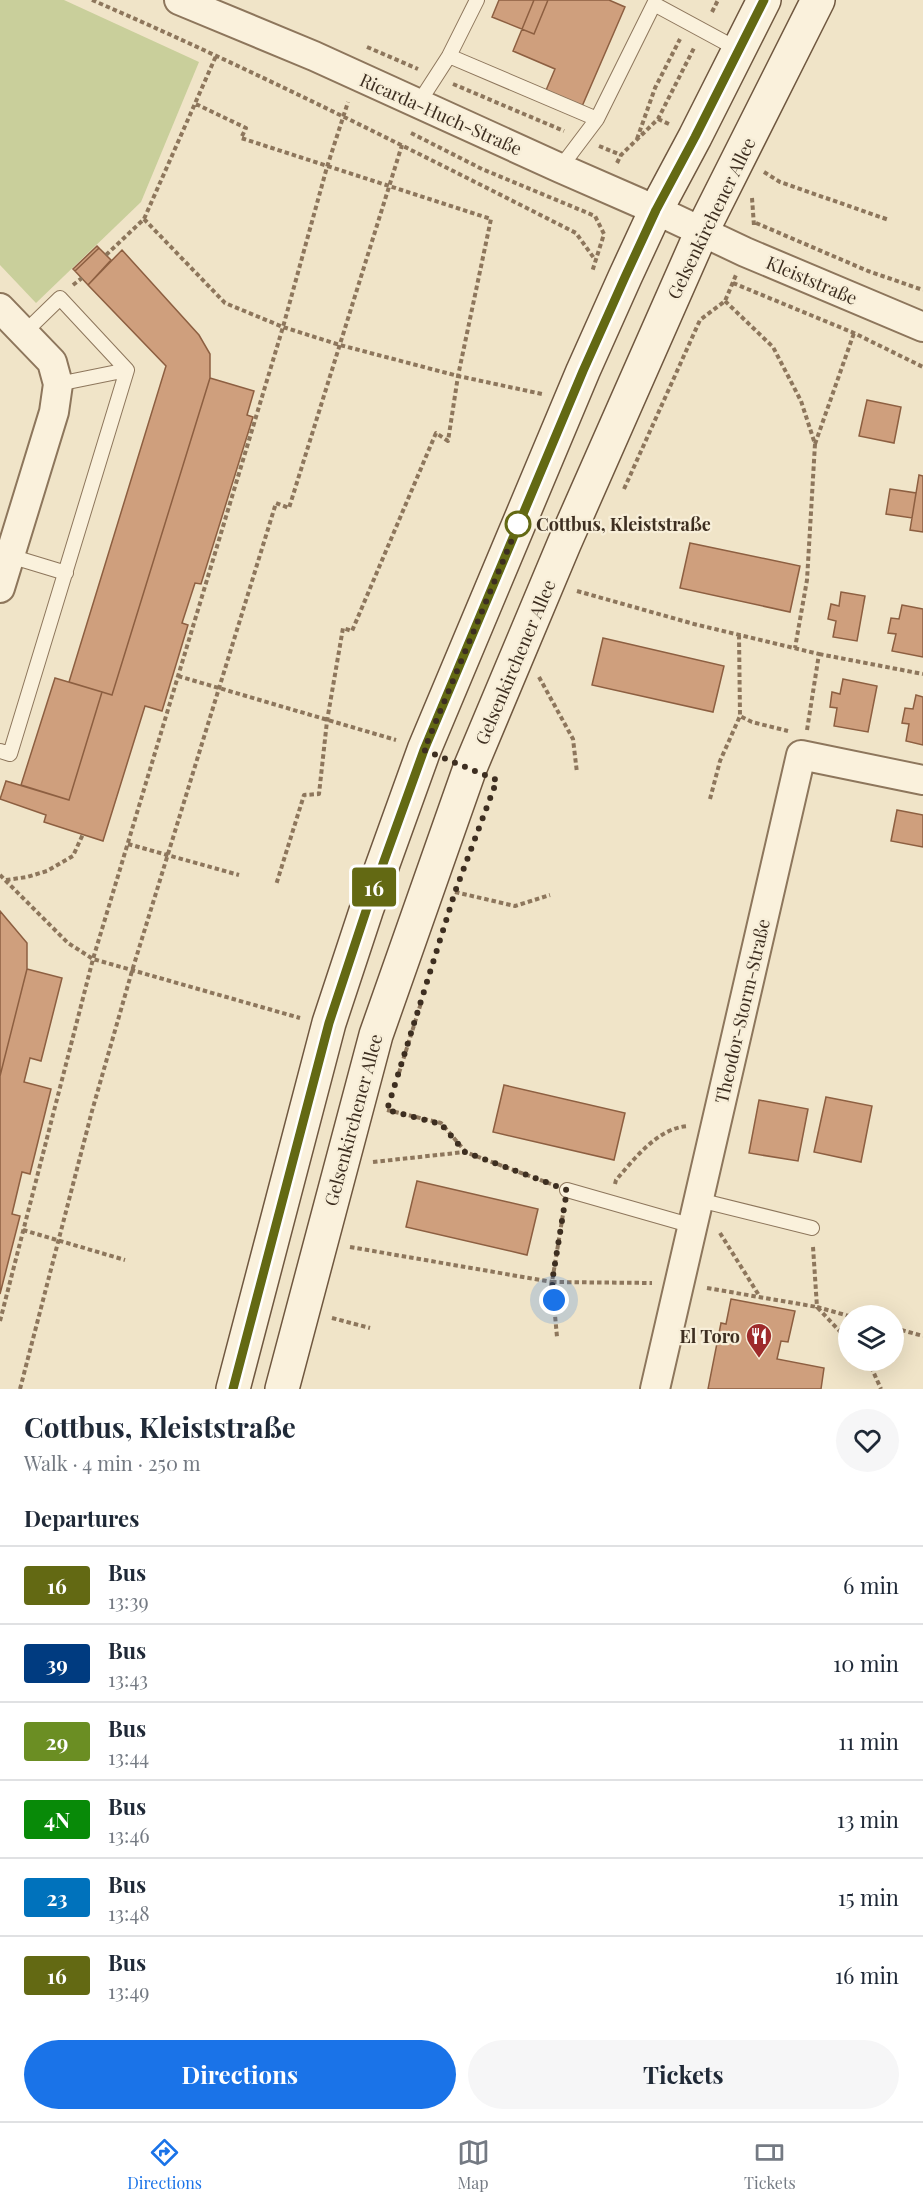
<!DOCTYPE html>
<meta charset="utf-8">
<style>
:root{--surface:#fff;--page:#f6f6f7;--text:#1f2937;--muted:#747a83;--line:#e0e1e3;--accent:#1a73e8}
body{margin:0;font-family:"Playfair Display",serif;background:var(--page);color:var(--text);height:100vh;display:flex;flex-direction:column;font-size:22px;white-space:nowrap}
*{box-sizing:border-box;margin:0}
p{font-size:20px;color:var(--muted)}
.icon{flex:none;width:33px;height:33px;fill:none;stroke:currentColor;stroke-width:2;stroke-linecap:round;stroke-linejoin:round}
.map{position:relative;height:1389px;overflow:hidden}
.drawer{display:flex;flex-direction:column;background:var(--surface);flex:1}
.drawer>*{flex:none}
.badge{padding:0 12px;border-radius:4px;font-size:21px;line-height:39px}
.controls{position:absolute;left:838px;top:1305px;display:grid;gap:12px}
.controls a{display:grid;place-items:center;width:66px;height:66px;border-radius:50%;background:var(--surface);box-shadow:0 6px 24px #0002;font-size:30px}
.you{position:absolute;width:30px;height:30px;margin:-15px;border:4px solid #fff;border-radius:50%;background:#1a73e8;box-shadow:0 0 0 9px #1a73e833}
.map>.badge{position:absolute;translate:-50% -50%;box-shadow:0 0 0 3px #fff}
h2{padding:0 24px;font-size:22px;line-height:54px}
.round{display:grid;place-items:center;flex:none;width:63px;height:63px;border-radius:32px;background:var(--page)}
.headline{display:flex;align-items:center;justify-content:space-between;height:102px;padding:0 24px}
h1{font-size:28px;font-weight:700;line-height:45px}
.primary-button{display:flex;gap:12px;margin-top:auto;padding:12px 24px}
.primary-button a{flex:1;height:69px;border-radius:36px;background:var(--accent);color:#fff;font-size:24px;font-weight:700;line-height:69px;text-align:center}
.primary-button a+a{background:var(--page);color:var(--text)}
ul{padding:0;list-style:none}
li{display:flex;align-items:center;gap:18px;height:78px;padding:0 24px;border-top:2px solid var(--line)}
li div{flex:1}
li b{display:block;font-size:22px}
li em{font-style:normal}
li .badge{min-width:66px;font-weight:700;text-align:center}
.dock{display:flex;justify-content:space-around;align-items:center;height:84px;border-top:2px solid var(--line);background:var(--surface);font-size:16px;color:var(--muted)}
.dock a{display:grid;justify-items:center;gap:3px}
.dock .active{color:var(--accent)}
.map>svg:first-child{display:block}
</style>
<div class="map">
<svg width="923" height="1389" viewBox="0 0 923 1389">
<rect width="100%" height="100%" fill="#f0e4c8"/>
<path fill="#c9cf9b" d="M0 0H64L199 62 141 202 36 303 0 265Z"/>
<path fill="#cf9f7d" stroke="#8d5f41" stroke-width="1.5" d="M499 0H548L534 34 492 17Z
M534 0H609L625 7 580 111 544 95 555 69 513 51Z
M97 246 99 248 75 271 73 269Z
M99 248 111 260 88 285 75 271Z
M122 250 199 335 210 354V378L112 695 69 682 166 366 88 285Z
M210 378 254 391 247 415 253 417 201 584 195 583 182 623 188 625 162 711 145 706 103 841 44 822 46 815 0 799 6 781 69 800 102 692 112 695Z
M867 400 901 407 894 443 859 436Z
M919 475 923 476V532L910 530Z
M890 489 916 493 912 518 886 514Z
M690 543 800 566 790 612 680 588Z
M841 592 865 596 857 641 833 637 836 621 828 619 831 604 839 606Z
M902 605 923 609V657L892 651 896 634 888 633 891 618 899 619Z
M603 638 724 666 713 712 592 685Z
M55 678 102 692 69 800 21 785Z
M843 679 877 686 868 732 834 726 837 708 830 707 832 692 840 694Z
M916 695 923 697V745L906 741 909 724 902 723 905 708 913 709Z
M897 810 923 815V847L891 841Z
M0 911 27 943V969L0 1076Z
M27 969 62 978 41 1061 30 1058 24 1082 51 1089 30 1174 22 1172 12 1214 20 1216 0 1294V1076Z
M504 1085 625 1113 614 1160 493 1132Z
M826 1097 872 1106 861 1162 814 1152Z
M759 1100 808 1109 798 1161 749 1153Z
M417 1181 538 1209 527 1255 406 1227Z
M731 1299 795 1311 788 1342 781 1341 777 1359 824 1368 821 1389H708L721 1323 726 1324Z"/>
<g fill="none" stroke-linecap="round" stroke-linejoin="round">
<g stroke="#8d765c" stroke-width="16">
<path id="lane" d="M449 56 597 119 654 4 739 50
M418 104 449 56 477 0
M560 168 597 119
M58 384 127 370
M10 556 66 573
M0 751 10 754 127 370 60 298 25 332
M567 1190 693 1226
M699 1200 812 1228"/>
</g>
<g stroke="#8d765c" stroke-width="32">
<path id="street" d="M179 0 314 56 560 168 656 210 745 252 923 327
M0 308 52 362 58 384 54 412 0 588
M655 1389 801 755 923 780"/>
</g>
<g stroke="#6f573f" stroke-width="36">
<path id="secondary" d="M233 1389 329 1023 366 911 424 750 583 371 625 277 656 210 695 137 764 0
M282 1389 376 1035 470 768 564 544 702 231 818 0"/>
</g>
<path stroke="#8d765c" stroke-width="4" stroke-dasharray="4.5 3" stroke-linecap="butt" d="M92 0C256 71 416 152 576 233L596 261
M712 12 718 0
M367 47 418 69
M453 84 564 131
M196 104 246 128 241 138 491 219 458 376 448 441 436 433 352 631 343 628 327 721 319 794 304 795 276 885
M658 119 669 124
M411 133 482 169 595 216 604 234 592 272
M637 139 655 88 680 39
M599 146 621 155
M617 163 621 155 658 119 695 46
M764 172 780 182 889 220
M752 198 754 226
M144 219 225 303 283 327 340 345 458 376 542 394
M756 223 868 271 923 290
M106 255 144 219 216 56
M733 283 854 333 923 367
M73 285 82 278
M725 301 773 347 801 401 815 444 807 580 795 648
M815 444 854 333
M624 489 700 320 725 301 736 275
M577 591 694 624 819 654 807 730
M739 635 740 716 752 722 788 731
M819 654 923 674
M178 676 396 740
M539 677 573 739 577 773
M710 799 720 761 740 716
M128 844 239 875
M0 875 68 943 93 959 300 1018
M6 880 27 877 47 871 73 856 83 834
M455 892 515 906 550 895
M399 1073 421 1003
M387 1110 441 1123 465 1151
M373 1162 465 1152 551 1184
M615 1184 616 1180C635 1158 658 1128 688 1126
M564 1208 552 1282 652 1283
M23 1230 125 1260
M720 1233 760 1297
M350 1247 552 1282 557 1337
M813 1247 817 1307 849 1316
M707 1288 817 1307 849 1341
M332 1318 370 1328
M0 1321 93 959 283 327 327 167 348 102
M894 1328 923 1336
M868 1360 881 1389
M20 1389 92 1111 132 971 276 503 289 508 402 145"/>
<use href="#lane" stroke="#faf1dc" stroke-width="14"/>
<use href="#street" stroke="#faf1dc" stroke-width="28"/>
<use href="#secondary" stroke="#faf1dc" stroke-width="33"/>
</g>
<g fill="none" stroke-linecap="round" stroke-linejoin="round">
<g stroke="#fff" stroke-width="14">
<path id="line" d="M233 1389 329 1023 366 911 424 750 583 371 625 277 656 210 695 137 764 0"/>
</g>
<use href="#line" stroke="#636913" stroke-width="9"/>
<path stroke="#3d2e20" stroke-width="6" stroke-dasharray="0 10.8" d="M518 524 521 518 424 750 497 780 455 892 387 1110 441 1124 465 1152 567 1190 552 1282 554 1300"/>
</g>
<defs>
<g id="restaurant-pin" transform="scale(1.35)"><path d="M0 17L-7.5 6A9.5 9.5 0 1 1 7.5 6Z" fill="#9e2a2b" stroke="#f7eed8"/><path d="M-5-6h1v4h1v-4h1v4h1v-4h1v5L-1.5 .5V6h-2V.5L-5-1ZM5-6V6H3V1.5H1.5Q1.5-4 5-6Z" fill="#fff"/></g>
</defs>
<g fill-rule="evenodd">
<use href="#restaurant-pin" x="759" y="1336"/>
</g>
<circle fill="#fff" stroke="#636913" stroke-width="3" cx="518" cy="524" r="12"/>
<g text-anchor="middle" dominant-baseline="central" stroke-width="4.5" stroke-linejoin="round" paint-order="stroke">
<g font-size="18" fill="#3d2e20" stroke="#f7eed8">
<text transform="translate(441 114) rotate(24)">Ricarda-Huch-Straße</text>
<text transform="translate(711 218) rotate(-64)">Gelsenkirchener Allee</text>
<text transform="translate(812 280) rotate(23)">Kleiststraße</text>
<text transform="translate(515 662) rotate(-67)">Gelsenkirchener Allee</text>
<text transform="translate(742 1011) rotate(-77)">Theodor-Storm-Straße</text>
<text transform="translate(353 1120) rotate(-75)">Gelsenkirchener Allee</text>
</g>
<g font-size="18" font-weight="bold" fill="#3d2e20" stroke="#f7eed8" text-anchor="start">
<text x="536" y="524">Cottbus, Kleiststraße</text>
</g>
<g font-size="18" font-weight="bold" fill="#3d2e20" stroke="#f7eed8" text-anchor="end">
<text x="740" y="1336">El Toro</text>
</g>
</g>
</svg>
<div class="controls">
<a><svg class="icon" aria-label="layers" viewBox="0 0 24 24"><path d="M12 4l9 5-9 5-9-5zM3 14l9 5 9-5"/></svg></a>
</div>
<div class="you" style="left:554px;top:1300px"></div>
<b class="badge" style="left:374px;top:887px;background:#636913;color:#fff">16</b>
</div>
<section class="drawer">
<div class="headline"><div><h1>Cottbus, Kleiststraße</h1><p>Walk · 4 min · 250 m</p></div><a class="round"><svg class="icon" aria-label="heart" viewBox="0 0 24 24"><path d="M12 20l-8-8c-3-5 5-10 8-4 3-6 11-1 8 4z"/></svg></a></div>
<h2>Departures</h2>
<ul>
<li><span class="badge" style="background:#636913;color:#fff">16</span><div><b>Bus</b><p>13:39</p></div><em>6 min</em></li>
<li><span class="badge" style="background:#003b80;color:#fff">39</span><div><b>Bus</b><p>13:43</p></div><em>10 min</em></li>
<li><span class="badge" style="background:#6b8e23;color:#fff">29</span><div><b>Bus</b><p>13:44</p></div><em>11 min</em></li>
<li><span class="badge" style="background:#088a08;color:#fff">4N</span><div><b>Bus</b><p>13:46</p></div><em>13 min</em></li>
<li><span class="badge" style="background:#0072bc;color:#fff">23</span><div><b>Bus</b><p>13:48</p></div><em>15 min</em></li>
<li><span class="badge" style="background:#636913;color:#fff">16</span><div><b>Bus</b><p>13:49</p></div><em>16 min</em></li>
</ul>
<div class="primary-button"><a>Directions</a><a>Tickets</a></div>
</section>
<nav class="dock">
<a class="active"><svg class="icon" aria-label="directions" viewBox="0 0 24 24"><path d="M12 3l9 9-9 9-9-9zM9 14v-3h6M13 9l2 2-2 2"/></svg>Directions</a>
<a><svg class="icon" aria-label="map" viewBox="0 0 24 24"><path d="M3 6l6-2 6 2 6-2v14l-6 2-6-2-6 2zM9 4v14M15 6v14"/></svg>Map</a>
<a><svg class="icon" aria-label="tickets" viewBox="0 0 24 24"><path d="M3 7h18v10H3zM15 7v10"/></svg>Tickets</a>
</nav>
